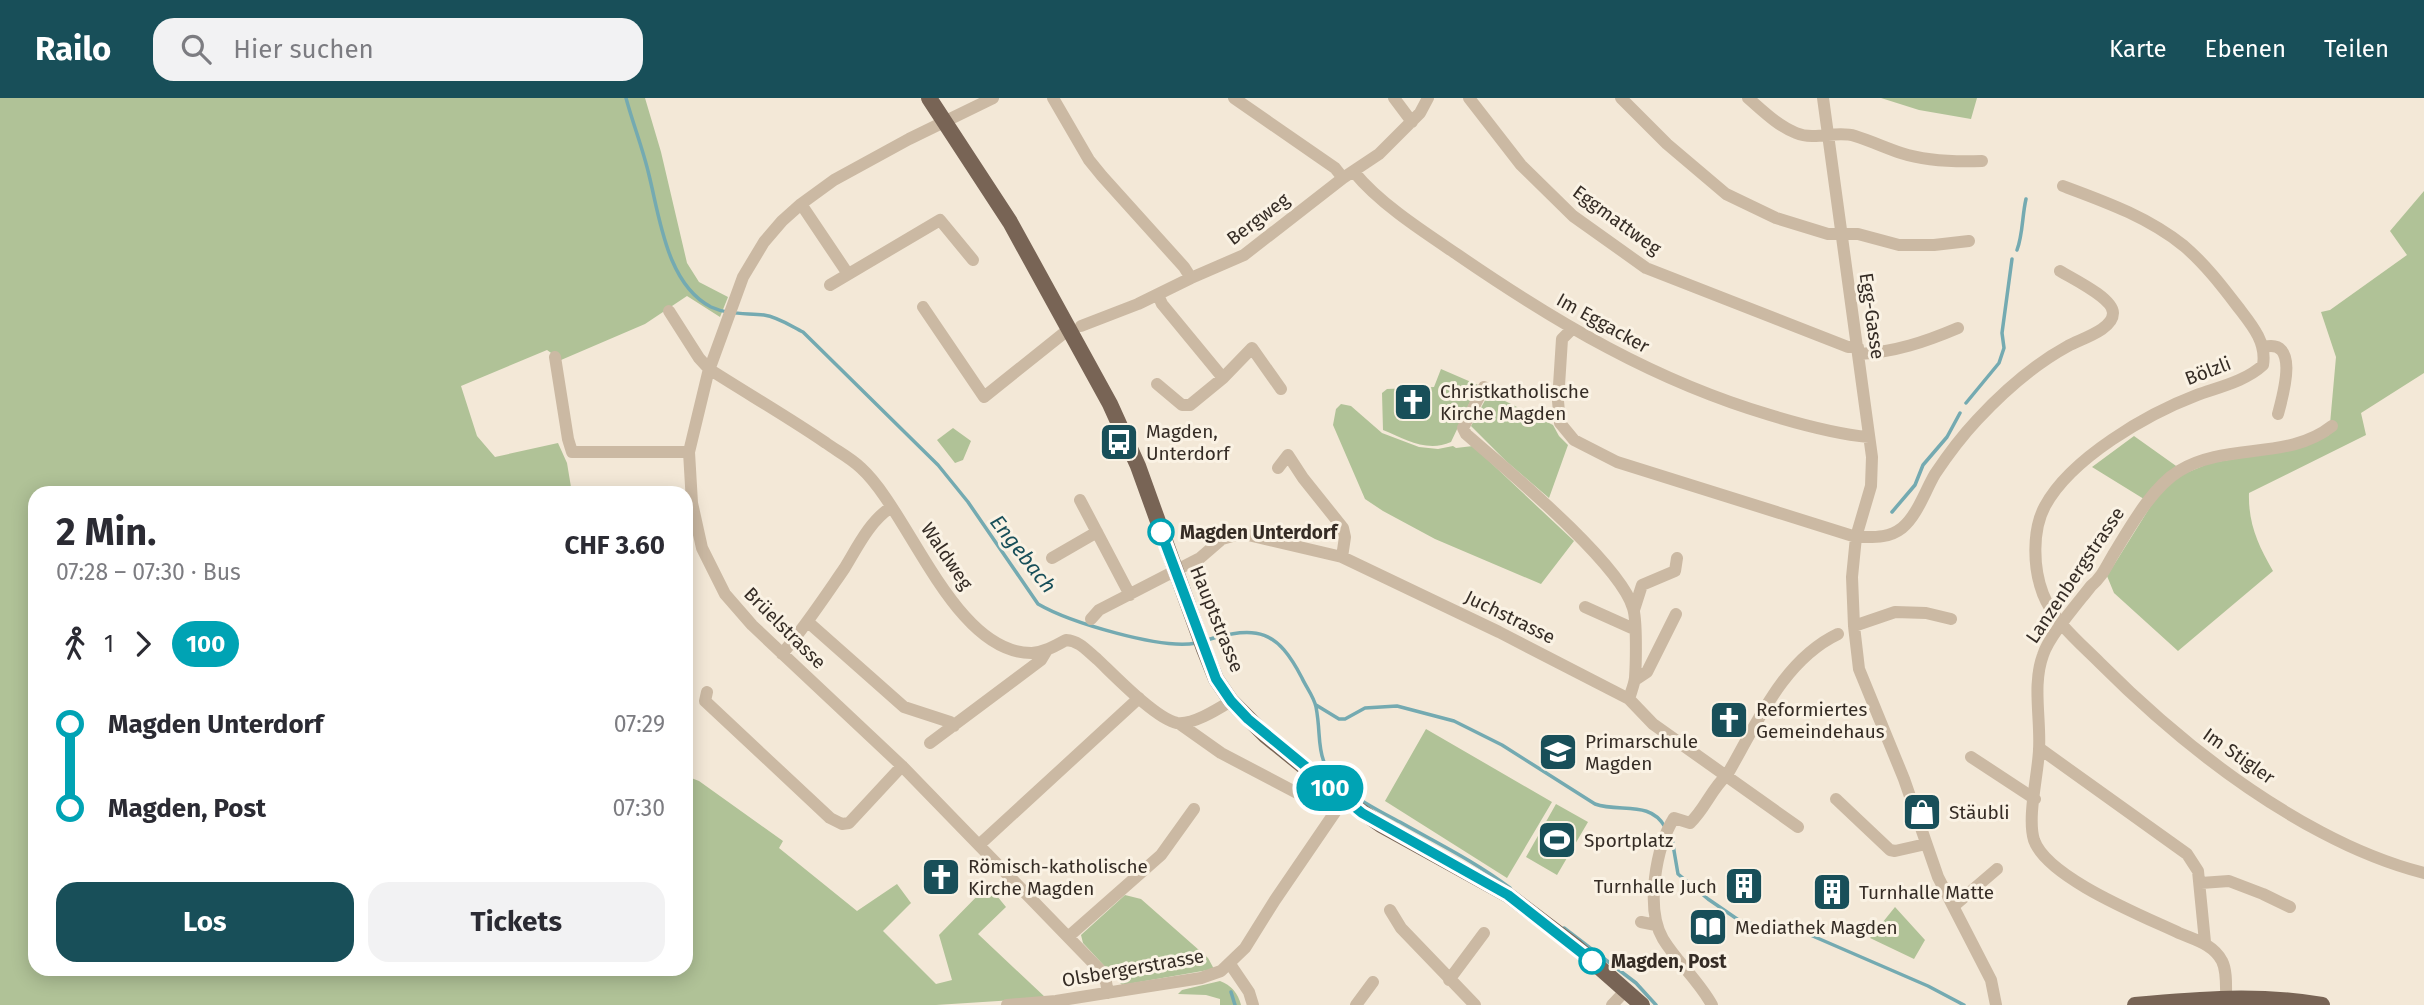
<!DOCTYPE html>
<html lang="de">
<meta charset="utf-8">
<style>
:root{--surface:#fff;--page:#f2f2f3;--text:#2b2b33;--muted:#7c7c81;--accent:#184f59}
body{margin:0;font-family:"Fira Sans",sans-serif;background:var(--page);color:var(--text);height:100vh;display:flex;flex-direction:column;font-size:26px;white-space:nowrap}
*{box-sizing:border-box;margin:0}
p{font-size:23px;color:var(--muted)}
.icon{flex:none;width:38px;height:38px;fill:none;stroke:currentColor;stroke-width:2;stroke-linecap:round;stroke-linejoin:round}
.map{position:relative;flex:1;overflow:hidden}
.details{position:absolute;left:28px;top:388px;width:665px;height:490px;display:flex;flex-direction:column;background:var(--surface);border-radius:21px;box-shadow:0 4px 18px #0003}
.details>*{flex:none}
.badge{padding:0 14px;border-radius:23px;font-size:24px;line-height:46px}
.map>.badge{position:absolute;translate:-50% -50%;box-shadow:0 0 0 4px #fff}
.legs{display:flex;align-items:center;gap:10px;height:77px;padding:0 28px;font-size:23px}
.legs p{margin-inline-start:auto}
.headline{display:flex;align-items:center;justify-content:space-between;height:119px;padding:0 28px}
h1{font-size:38px;font-weight:700;line-height:52px}
.button{display:flex;gap:14px;margin-top:auto;padding:14px 28px}
.button a{flex:1;height:80px;border-radius:21px;background:var(--accent);color:#fff;font-size:28px;font-weight:700;line-height:80px;text-align:center}
.button a+a{background:var(--page);color:var(--text)}
ul{padding:0 28px;list-style:none}
li{display:flex;align-items:center;gap:24px;height:84px;font-size:26px}
li i{display:grid;place-items:center;width:10px;height:100%;margin:0 9px;background:currentColor}
li i::after{content:'';width:18px;height:18px;margin:-9px;border:5px solid;border-radius:50%;background:var(--surface)}
li p{margin-inline-start:auto}
li:first-child i{background:linear-gradient(#0000 50%,currentColor 0)}
li:last-child i{background:linear-gradient(currentColor 50%,#0000 0)}
header{display:flex;align-items:center;gap:42px;box-sizing:border-box;height:98px;padding:0 35px;background:var(--accent);color:#fff}
header strong{font-size:33px}
nav{display:flex;gap:38px;margin-inline-start:auto;font-size:24px}
.search{width:490px;height:63px;background:var(--page);display:flex;align-items:center;gap:18px;box-sizing:border-box;padding:0 24px;border-radius:21px;color:var(--muted);font-size:26px}
.map>svg:first-child{display:block}
</style>
<header>
<strong>Railo</strong>
<div class="search"><svg class="icon" aria-label="search" viewBox="0 0 24 24"><circle cx="10" cy="10" r="6"/><path d="M15 15l6 6"/></svg>Hier suchen</div>
<nav><a>Karte</a><a>Ebenen</a><a>Teilen</a></nav>
</header>
<div class="map">
<svg width="2424" height="907" viewBox="0 0 2424 907">
<rect width="100%" height="100%" fill="#f3e8d7"/>
<path fill="#b0c297" d="M0 0H645L661 54 687 165 699 184 728 199 720 219 687 198 645 226 561 262 547 252 461 288 477 338 495 359 558 345 567 365 572 395 35 396V872H686V678L699 683 783 743 779 750 857 813 897 786 911 805 883 833 936 886 952 882 939 837 988 787 1006 809 978 836 1046 900 936 907H0Z
M1881 0H1977L1971 21 1919 12Z
M2424 93V275L2361 315 2366 337 2249 395C2248 425 2258 447 2273 473L2178 553 2114 495 2107 478 2152 406 2092 369 2134 338 2186 375 2210 365 2290 352 2329 337 2336 259 2321 214 2330 212 2407 157 2390 133Z
M1441 271 1478 287 1451 344C1427 355 1405 341 1383 332L1382 295 1387 291 1434 289Z
M1489 295 1553 327 1559 338 1568 347 1549 400 1506 363 1471 328Z
M1341 306 1351 308 1382 335 1419 349 1438 351 1453 348 1456 350 1473 348 1574 443 1541 486 1435 441 1383 413 1365 401 1333 327 1336 311Z
M953 330 971 343 963 362 955 365 937 342Z
M1426 631 1552 704 1507 780 1385 703Z
M1556 706 1588 724 1557 777 1526 759Z
M1125 797 1141 801 1208 860 1214 871 1122 887 1083 845 1081 837Z
M1895 809 1925 842 1914 861 1870 840Z
M1220 883C1231 887 1238 895 1241 907H1220V901L1206 897 1178 896 1182 892Z"/>
<g fill="none" stroke-linecap="round" stroke-linejoin="round">
<path stroke="#74aab1" stroke-width="3.5" d="M626 0C633 26 643 51 649 77 660 121 667 186 711 209 728 217 746 215 764 217 778 219 791 228 803 234L938 367 968 404 1038 506C1069 524 1161 552 1196 545
M2017 152C2023 136 2022 118 2026 101
M1966 305 1999 265 2004 250 2002 235 2012 161
M1892 414 1915 387 1923 367 1947 339 1960 315
M1207 542C1258 527 1277 532 1302 580 1306 589 1314 599 1316 609 1323 645 1312 662 1345 691 1361 704 1381 714 1400 724 1437 745 1476 764 1510 790
M1316 607 1339 621H1345L1365 610 1397 608 1454 623 1502 647 1595 706C1620 715 1650 702 1665 729
M1669 735 1672 741 1678 776 1708 801 1740 823 1757 827 1785 826 1928 888 1964 907
M1564 830 1636 885 1656 907
M1231 894 1235 907"/>
<path stroke="#cbb9a3" stroke-width="12" d="M993 0 909 41 834 82 801 106 782 123 764 144 743 179 708 275 689 354 692 405 702 450 725 496 752 527 902 668 1068 839 1100 872 1106 884 1108 895
M1053 0 1089 62 1102 78 1184 169 1191 180
M1234 0 1335 70 1343 80
M1394 0 1412 24
M1469 0 1521 67 1573 118 1646 170 1848 249H1858
M1621 0 1667 46 1726 96 1776 120 1828 136H1858L1899 147H1934L1969 143
M1748 0C1763 13 1778 28 1796 35 1816 43 1836 32 1855 38 1871 43 1886 50 1901 55 1926 63 1957 64 1982 63
M1823 0 1872 359 1871 388 1856 439 1852 479 1854 528 1859 571 1904 681 1938 779 1991 882 1996 907
M1354 74C1380 106 1424 134 1458 157 1557 225 1655 283 1770 317 1803 327 1836 336 1869 339
M2063 88C2106 104 2148 119 2184 148 2205 166 2222 188 2238 209 2251 226 2267 244 2263 267 2246 283 2219 289 2197 297 2147 316 2071 360 2045 408 2032 432 2033 470 2043 496 2054 524 2079 544 2100 565 2166 631 2238 690 2321 734 2353 751 2389 766 2424 775
M801 106 848 176
M830 187 940 122 973 162
M1158 197 1162 206 1223 280
M923 209 984 299 1069 231
M669 213 699 260 709 271C748 296 788 319 826 345 837 353 851 360 861 370 909 413 954 556 1032 555 1045 554 1055 548 1066 542 1080 543 1087 553 1097 561 1114 577 1156 621 1177 625 1193 627 1218 611 1231 603
M1081 228 1138 206 1191 180 1244 157 1343 80 1379 56 1420 15 1428 0
M1572 231 1562 241 1558 303 1560 325 1574 342 1617 364 1856 439C1872 439 1888 441 1902 430 1917 418 1925 393 1935 376 1947 358 1962 338 1977 322 2003 294 2035 266 2068 248 2080 241 2113 232 2113 215 2113 200 2073 181 2060 173
M2264 249C2300 240 2283 297 2278 316
M1859 256C1895 254 1925 244 1958 230
M555 259 568 341 572 354H689
M1157 286 1182 307H1190L1223 280 1252 250 1281 291
M1484 289 1463 330 1466 336C1505 370 1620 465 1633 510 1637 522 1636 566 1635 580 1634 587 1631 594 1629 601
M1278 370 1288 357 1303 380 1343 430 1345 439 1342 459
M1080 402 1130 497
M1052 460 1097 434
M1585 509 1634 531
M1634 512 1642 487 1675 473 1677 460
M1091 521 1099 512 1200 460 1222 441 1236 437H1248L1342 459 1499 534 1629 601 1653 626 1798 729
M808 524 904 609 950 624 954 628
M1854 528 1895 514 1926 515 1951 521
M782 556C805 529 824 500 844 471 857 450 869 424 890 410
M1635 582 1647 574 1676 516
M707 594 705 603 830 720 842 726 849 725 902 668
M1180 626 1221 655 1299 696
M930 645 1041 562 1047 552
M2039 650 2187 756 2198 773 2205 844
M1971 659 2035 701
M1836 701 1890 752 1895 753 1926 746
M979 747 1139 600
M2201 785 2229 783 2263 796 2290 809
M1955 807 1997 771
M1390 812 1401 830 1475 907
M1641 824 1656 827
M1068 839 1161 757 1194 711
M1230 866 1249 894 1253 907
M1449 882 1484 835
M2226 899C2226 888 2227 873 2222 863 2213 846 2195 842 2179 835 2143 818 2047 780 2034 742 2027 719 2038 677 2039 652 2041 621 2032 587 2043 557 2049 538 2078 505 2091 488 2102 479 2106 469 2113 457 2129 431 2152 389 2179 373 2226 344 2288 363 2332 328
M1007 907 1056 903 1131 891 1201 880 1221 873 1245 850 1275 802 1344 701
M1356 907 1373 884
M1612 907 1626 892
M1712 907C1699 883 1677 864 1663 841 1645 810 1656 749 1674 720L1690 725C1705 711 1712 690 1727 677 1756 627 1783 562 1838 536"/>
<path stroke="#786455" stroke-width="16" d="M929 0 1010 124 1110 306 1138 368 1204 551 1216 581 1231 603 1266 638 1344 701 1381 727 1508 797 1575 848 1642 907
M2135 907C2199 901 2259 896 2322 907"/>
</g>
<g fill="none" stroke-linecap="round" stroke-linejoin="round">
<g stroke="#fff" stroke-width="16">
<path id="line-1" d="M1161 434 1216 581 1231 603 1248 621 1362 715 1508 797 1592 863"/>
</g>
<use href="#line-1" stroke="#00a3b4" stroke-width="10"/>
</g>
<defs>
<g id="church-square" transform="scale(2.0125)"><rect x="-9" y="-9" width="18" height="18" rx="4" fill="#184f59" stroke="#faf2e4"/><path d="M-1.2-6h2.4v3.5h3.3v2.4h-3.3V6h-2.4V-.1h-3.3v-2.4h3.3Z" fill="#fff"/></g>
<g id="bus-square" transform="scale(2.0125)"><rect x="-9" y="-9" width="18" height="18" rx="4" fill="#184f59" stroke="#faf2e4"/><path d="M-5-6H5V4H4V6H2V4H-2V6H-4V4H-5ZM-3.5-4V0h7V-4ZM-3.5 1.2v1.5H-2V1.2ZM2 1.2v1.5H3.5V1.2Z" fill="#fff"/></g>
<g id="school-square" transform="scale(2.0125)"><rect x="-9" y="-9" width="18" height="18" rx="4" fill="#184f59" stroke="#faf2e4"/><path d="M0-5L7-2L0 1L-7-2ZM-4 1L0 2.5L4 1V4Q0 6-4 4Z" fill="#fff"/></g>
<g id="shop-square" transform="scale(2.0125)"><rect x="-9" y="-9" width="18" height="18" rx="4" fill="#184f59" stroke="#faf2e4"/><path d="M-5-2.5h2.3a2.7 3.5 0 0 1 5.4 0H5L5.5 6h-11ZM-1.5-2.5h3a1.5 2.3 0 0 0-3 0Z" fill="#fff"/></g>
<g id="stadium-square" transform="scale(2.0125)"><rect x="-9" y="-9" width="18" height="18" rx="4" fill="#184f59" stroke="#faf2e4"/><path d="M0-5a6.5 5 0 1 0 0 10a6.5 5 0 1 0 0-10ZM-3.5-1.8h7v3.6h-7Z" fill="#fff"/></g>
<g id="building-square" transform="scale(2.0125)"><rect x="-9" y="-9" width="18" height="18" rx="4" fill="#184f59" stroke="#faf2e4"/><path d="M-4-6H4V6H1V3H-1V6H-4ZM-2.5-4.3h1.7v1.8h-1.7ZM.8-4.3h1.7v1.8H.8ZM-2.5-1h1.7V.8h-1.7ZM.8-1h1.7V.8H.8Z" fill="#fff"/></g>
<g id="library-square" transform="scale(2.0125)"><rect x="-9" y="-9" width="18" height="18" rx="4" fill="#184f59" stroke="#faf2e4"/><path d="M-6-4Q-3-5.5-.7-3.5V5Q-3 3-6 4ZM6-4Q3-5.5 .7-3.5V5Q3 3 6 4Z" fill="#fff"/></g>
</defs>
<g fill-rule="evenodd">
<use href="#church-square" x="1413" y="304"/>
<use href="#bus-square" x="1119" y="344"/>
<use href="#church-square" x="1729" y="622"/>
<use href="#school-square" x="1558" y="654"/>
<use href="#shop-square" x="1922" y="714"/>
<use href="#stadium-square" x="1557" y="742"/>
<use href="#church-square" x="941" y="779"/>
<use href="#building-square" x="1744" y="788"/>
<use href="#building-square" x="1832" y="794"/>
<use href="#library-square" x="1708" y="829"/>
</g>
<g fill="#fff" stroke="#00a3b4" stroke-width="3.5">
<circle cx="1161" cy="434" r="12"/>
<circle cx="1592" cy="863" r="12"/>
</g>
<g text-anchor="middle" dominant-baseline="central" stroke-width="6" stroke-linejoin="round" paint-order="stroke">
<g font-size="19" fill="#352c25" stroke="#faf2e4">
<text transform="translate(1258 121) rotate(-37)">Bergweg</text>
<text transform="translate(1617 122) rotate(36)">Eggmattweg</text>
<text transform="translate(1872 218) rotate(82)">Egg-Gasse</text>
<text transform="translate(1603 225) rotate(29)">Im Eggacker</text>
<text transform="translate(2208 273) rotate(-21)">Bölzli</text>
<text transform="translate(947 458) rotate(56)">Waldweg</text>
<text transform="translate(2075 477) rotate(-56)">Lanzenbergstrasse</text>
<text transform="translate(1510 519) rotate(26)">Juchstrasse</text>
<text transform="translate(1217 521) rotate(68)">Hauptstrasse</text>
<text transform="translate(785 530) rotate(45)">Brüelstrasse</text>
<text transform="translate(2239 658) rotate(35)">Im Stigler</text>
<text transform="translate(1133 870) rotate(-10)">Olsbergerstrasse</text>
</g>
<g font-size="19" fill="#352c25" stroke="#faf2e4" text-anchor="start">
<text x="1440" y="293">Christkatholische<tspan x="1440" dy="22">Kirche Magden</tspan></text>
<text x="1146" y="333">Magden,<tspan x="1146" dy="22">Unterdorf</tspan></text>
<text x="1756" y="611">Reformiertes<tspan x="1756" dy="22">Gemeindehaus</tspan></text>
<text x="1585" y="643">Primarschule<tspan x="1585" dy="22">Magden</tspan></text>
<text x="1949" y="714">Stäubli</text>
<text x="1584" y="742">Sportplatz</text>
<text x="968" y="768">Römisch-katholische<tspan x="968" dy="22">Kirche Magden</tspan></text>
<text x="1717" y="788" text-anchor="end">Turnhalle Juch</text>
<text x="1859" y="794">Turnhalle Matte</text>
<text x="1735" y="829">Mediathek Magden</text>
</g>
<g font-size="19" font-weight="bold" fill="#352c25" stroke="#faf2e4" text-anchor="start">
<text x="1180" y="434">Magden Unterdorf</text>
<text x="1611" y="863">Magden, Post</text>
</g>
<g font-size="21" font-style="italic" fill="#184f59" stroke="#faf2e4">
<text transform="translate(1023 456) rotate(52)">Engebach</text>
</g>
</g>
</svg>
<b class="badge" style="left:1330px;top:690px;background:#00a3b4;color:#fff">100</b>
<section class="details">
<div class="headline"><div><h1>2 Min.</h1><p>07:28 – 07:30 · Bus</p></div><b>CHF 3.60</b></div>
<div class="legs"><svg class="icon" aria-label="walk" viewBox="0 0 24 24"><circle cx="13" cy="4" r="2"/><path d="M13 8l-2 6 4 7M11 14l-3 7M7 12l3-4h3l4 4"/></svg>1<svg class="icon" aria-label="forward" viewBox="0 0 24 24"><path d="M9 5l7 7-7 7"/></svg><b class="badge" style="background:#00a3b4;color:#fff">100</b></div>
<ul>
<li><i style="color:#00a3b4"></i><b>Magden Unterdorf</b><p>07:29</p></li>
<li><i style="color:#00a3b4"></i><b>Magden, Post</b><p>07:30</p></li>
</ul>
<div class="button"><a>Los</a><a>Tickets</a></div>
</section>
</div>
